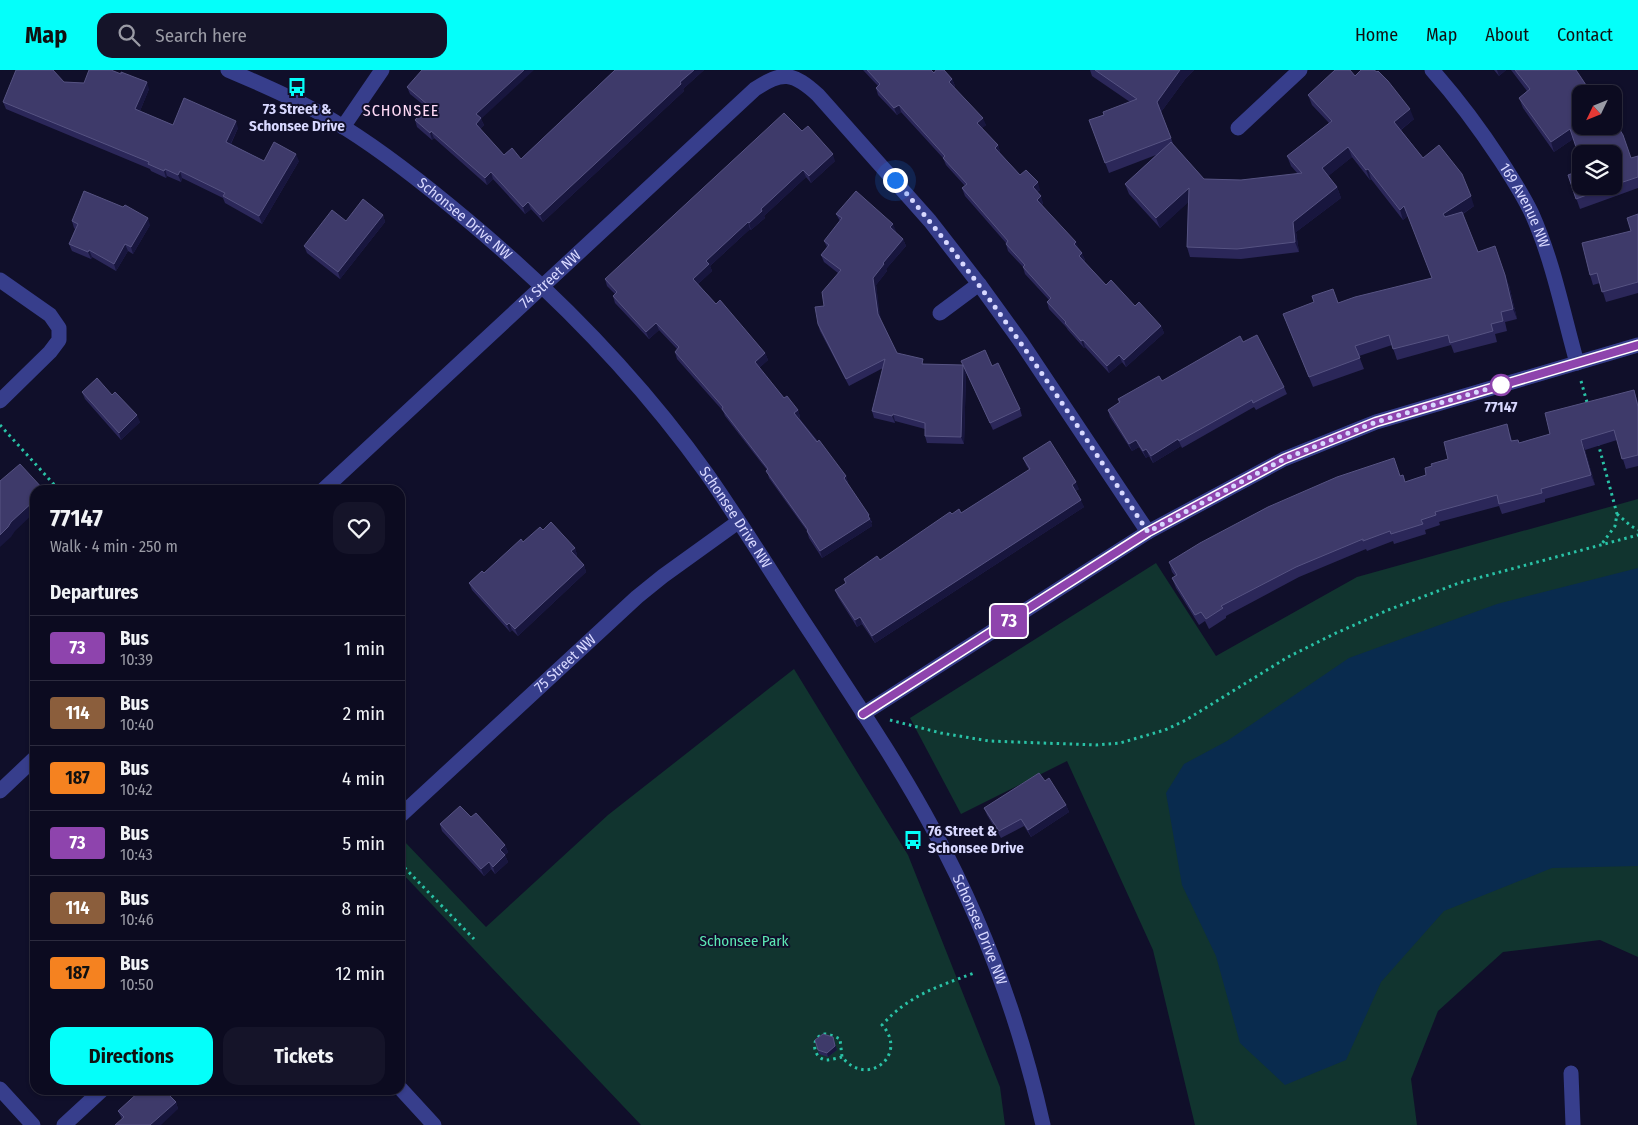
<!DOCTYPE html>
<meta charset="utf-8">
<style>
:root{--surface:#0c0b20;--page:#151429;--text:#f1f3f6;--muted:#9a9ba5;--line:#2c2b3e;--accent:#04fffa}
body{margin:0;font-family:"Fira Sans Condensed",sans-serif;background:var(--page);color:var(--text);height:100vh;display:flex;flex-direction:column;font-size:19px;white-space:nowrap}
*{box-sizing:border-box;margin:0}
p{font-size:16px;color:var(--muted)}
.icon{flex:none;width:28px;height:28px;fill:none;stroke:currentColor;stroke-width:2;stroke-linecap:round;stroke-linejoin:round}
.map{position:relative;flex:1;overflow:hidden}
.sheet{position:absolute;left:30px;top:415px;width:375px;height:610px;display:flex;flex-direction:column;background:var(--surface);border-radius:15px;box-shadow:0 1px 4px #0004,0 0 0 1px var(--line)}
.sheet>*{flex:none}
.badge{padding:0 10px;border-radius:4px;font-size:18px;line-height:32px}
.needle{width:32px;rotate:227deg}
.fabs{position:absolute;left:1572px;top:15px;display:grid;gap:10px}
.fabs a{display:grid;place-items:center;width:50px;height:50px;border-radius:10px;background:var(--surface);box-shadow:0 1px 4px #0004,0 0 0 1px var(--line);font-size:25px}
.you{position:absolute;width:25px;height:25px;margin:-12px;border:4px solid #fff;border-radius:50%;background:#1a73e8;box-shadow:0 0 0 8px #1a73e833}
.map>.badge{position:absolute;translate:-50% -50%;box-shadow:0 0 0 2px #fff}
h2{padding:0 20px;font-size:19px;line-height:45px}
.round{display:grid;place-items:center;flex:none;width:52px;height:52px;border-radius:15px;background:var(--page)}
.headline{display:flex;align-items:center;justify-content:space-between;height:85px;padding:0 20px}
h1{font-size:24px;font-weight:700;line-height:38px}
.cta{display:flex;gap:10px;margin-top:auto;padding:10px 20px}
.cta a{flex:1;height:58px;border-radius:15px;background:var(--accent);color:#111;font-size:20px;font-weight:700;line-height:58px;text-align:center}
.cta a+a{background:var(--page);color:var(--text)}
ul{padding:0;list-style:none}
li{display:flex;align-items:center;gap:15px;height:65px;padding:0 20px;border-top:1px solid var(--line)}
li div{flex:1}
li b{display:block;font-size:19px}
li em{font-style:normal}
li .badge{min-width:55px;font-weight:700;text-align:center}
header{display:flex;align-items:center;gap:30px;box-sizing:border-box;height:70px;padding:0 25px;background:var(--accent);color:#111}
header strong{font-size:24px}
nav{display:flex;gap:28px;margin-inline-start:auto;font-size:18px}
.search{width:350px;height:45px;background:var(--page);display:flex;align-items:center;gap:12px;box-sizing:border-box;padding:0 18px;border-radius:15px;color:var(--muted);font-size:19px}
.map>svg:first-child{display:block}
</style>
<header>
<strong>Map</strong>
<div class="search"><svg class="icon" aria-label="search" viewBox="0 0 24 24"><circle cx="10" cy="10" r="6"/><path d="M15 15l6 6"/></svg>Search here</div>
<nav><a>Home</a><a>Map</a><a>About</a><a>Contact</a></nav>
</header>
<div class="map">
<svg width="1638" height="1055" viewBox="0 0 1638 1055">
<rect width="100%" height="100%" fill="#100f2a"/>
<path fill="#11342f" d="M1638 429V887L1600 870 1503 882 1438 941 1411 1009 1417 1055H1195L1153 880 1067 691 961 744 910 648 1156 493 1216 586 1357 507Z
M794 599 908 785 1000 1017 1005 1055H641L400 801V775L404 771 486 857 608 745Z"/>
<path fill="#092b4e" d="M1638 498V796L1552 798 1444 841 1381 912 1346 990 1285 1015 1240 973 1216 886 1182 815 1166 723 1184 694 1227 671 1349 588 1497 534Z"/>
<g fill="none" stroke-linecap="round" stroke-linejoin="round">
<path stroke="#29c2a6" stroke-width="3" stroke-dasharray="2.5 4" stroke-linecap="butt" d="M1581 311 1588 336
M0 355 59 420
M1598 373 1617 444 1615 456 1601 475
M1617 444 1631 456 1638 460
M890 650 941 663 989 671 1096 675 1120 673 1165 660 1186 650 1288 587 1334 564 1388 540 1459 513 1638 465
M400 793 474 869
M842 987C837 988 831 990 826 990 812 988 810 966 825 964 830 964 836 967 840 969L842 987C868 1019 909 984 882 955 909 925 937 917 974 903"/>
<g stroke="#373e8c" stroke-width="15">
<path id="s1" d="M228 0C268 17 309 35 345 58 388 85 428 117 466 149 556 224 639 309 707 404 744 457 777 512 813 566 854 629 897 692 933 759 983 851 1020 952 1043 1055"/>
<path id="s2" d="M1432 0C1457 28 1480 59 1501 91 1512 108 1523 125 1532 144 1553 191 1563 243 1577 293"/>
<path d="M343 57 382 0"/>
<path d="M1238 58 1300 0"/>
<path d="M0 210 50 245 59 258V270L50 282 0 331"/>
<path d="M940 243 979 214"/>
<path id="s3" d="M323 420 755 19C782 1 793 2 818 25L930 151 979 214 1021 272 1148 462"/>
<path d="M863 644 1148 462 1284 389 1376 352 1638 275"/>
<path d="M0 721 35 688"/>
<path id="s4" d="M400 746 637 527 663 506 738 452"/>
<path d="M1571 1003 1573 1055"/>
<path d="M400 1018 434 1055"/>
<path d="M0 1019 33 1055"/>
<path d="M64 1055 102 1020"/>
</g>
</g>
<path fill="#2b2759" d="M615 0H704L683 19 684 21 543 152 531 139 525 144 493 109 487 115 434 68 432 70 417 57 415 50 426 37 410 24 407 17 481 49 484 55 480 59 504 85 521 89Z
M863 0H931L934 3 952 9 955 16 954 17 986 55 982 58 998 75 1000 82V83L1020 105 1040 120 1037 122 1043 133 1042 135 1079 179 1085 190 1084 191 1106 215 1135 236 1161 256 1164 263 1126 297 1122 292 1109 303 1085 277 1084 278 1068 260 1066 257 1049 239 1047 232 1049 230 1025 204 1023 197 1008 181 1006 174V173L965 126 962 118 965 116 946 95 943 88 901 42 897 45 878 25 876 18 878 16Z
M1090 0H1194L1186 8 1161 42 1174 76 1204 109 1241 110 1298 104 1291 96 1287 86 1329 53 1312 35 1308 25 1355 6 1414 49 1401 60 1423 88 1474 136 1463 144 1478 182 1509 215 1517 249 1505 252 1507 261 1495 264 1497 272 1454 283 1451 275 1397 290 1392 275 1359 286 1364 299 1313 317 1283 244 1338 233 1432 208 1408 146 1403 150 1371 109 1370 110 1352 87 1328 106 1337 117 1341 128 1296 162 1299 182 1241 189 1190 187 1187 177 1188 132 1160 158 1129 124 1125 114 1156 85 1109 103 1089 50 1104 45 1130 32 1092 6Z
M1494 0H1506L1499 6Z
M1511 0H1576L1631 88 1638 87V118L1580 139 1568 105 1581 116H1614V84L1573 69 1554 82 1523 38 1519 28 1527 21Z
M64 12 149 19 140 41 173 55 238 58 231 74 264 91H299L262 154 225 133 223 128 182 108 181 112 167 106 166 108 151 101 150 99 6 39 3 32Z
M802 61 835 91 811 113 806 107 764 146 765 148 751 160 750 159 710 196 712 201 698 214 716 234 765 283 768 290 759 298 784 328 798 340 800 347 799 348 846 406 848 413V414L872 452 871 453 872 456 822 488 809 468 807 461 769 408 767 400 725 346 723 341 677 289 675 282 677 279 659 260 649 269 615 233 613 226 615 224 607 216 605 209Z
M836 144 896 161 895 162 903 169 906 176 886 199 887 201 876 215 880 249 897 283 924 294 992 296 1020 339 1022 346 993 360 966 302 964 374 927 373 925 366V359L895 351V353L874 348 872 341 883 298 849 316 820 261 818 254 824 236 838 203 824 192 821 185 827 177 824 171 840 151Z
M1638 144V223L1606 232 1600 213 1593 215 1590 205 1631 161Z
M383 145 385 152 340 209 307 183 304 176Z
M72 151 150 155 133 184 128 181 116 201 92 187 91 189 72 181 69 174 75 159 74 158Z
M1243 272 1284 317 1287 324 1256 340 1254 337 1182 378 1181 376 1153 393 1149 386 1146 388 1139 377 1132 381 1110 347 1108 340 1119 333 1118 329 1162 311Z
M1634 320 1638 333V396L1626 399 1617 370 1585 380 1595 415 1545 429V432L1502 444 1499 436 1439 452 1440 455 1425 460 1426 464 1394 474 1393 471 1367 481 1366 479 1299 507 1226 546V548L1209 559 1205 551 1199 555 1176 518 1172 508 1175 506 1172 502 1169 492 1401 406 1405 412 1426 405 1448 389 1510 364 1512 371 1519 373 1550 364Z
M82 322 112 325 140 352 121 370 85 329Z
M1023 388 1079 419 1075 421 1084 437 875 573 862 554 857 557 838 527 835 520 846 514 844 509 880 490 952 444 961 443 1029 400 1026 395Z
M543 460 575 478 577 485 576 486 584 495 586 502 518 566 512 560 510 562 472 520 469 513 484 503 523 472Z
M1045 711 1066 735 1069 742 1031 767 1024 756 1001 768 987 745 984 738Z
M471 747 505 775 508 782 505 785 508 792 495 804 491 799 484 806 442 761 440 754Z
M834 970 837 980 828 987 819 984 818 980Z
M176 1032 178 1039 122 1049 118 1041Z"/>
<path fill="#18163e" d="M524 0H534L481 49 484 55 478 61 476 54V44Z
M694 0H704L683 19 684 21 543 152 540 145Z
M1180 0H1194L1186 8 1161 42 1157 32Z
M1497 0H1506L1499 6Z
M952 9 955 16 952 19 949 12Z
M147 12 149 19 138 46 135 39Z
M899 35 901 42 897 45 894 38Z
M1410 39 1414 49 1398 62 1394 52Z
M983 48 986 55 980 60 977 53Z
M236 51 238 58 228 79 226 72Z
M1570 59 1573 69 1554 82 1551 72Z
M431 61 434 68 432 70 430 63Z
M998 75 1000 82 997 85 995 78Z
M1348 77 1352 87 1326 108 1322 98Z
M296 84 299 91 262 154 259 146Z
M833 84 835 91 811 113 809 106Z
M165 99 167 106 166 108 164 101Z
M1368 99 1371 109 1370 110 1366 100Z
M803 100 806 107 764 146 765 148 751 160 749 153 761 139Z
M180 101 182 108 181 112 178 105Z
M491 102 493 109 487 115 485 108Z
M1038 112 1040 120 1035 124 1033 117Z
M1337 117 1341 128 1296 162 1299 182 1295 172 1293 152Z
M1189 118 1193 128 1160 158 1156 148Z
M1041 126 1043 133 1040 137 1037 130Z
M1471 126 1474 136 1447 154 1443 144Z
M528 132 531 139 525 144 523 137Z
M1404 136 1408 146 1403 150 1400 140Z
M383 145 385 152 340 209 338 202Z
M148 148 150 155 133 184 131 177Z
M748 152 750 159 710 196 712 201 696 216 693 209 706 191Z
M893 154 896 161 892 164 890 157Z
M903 169 906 176 886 199 887 201 876 215 881 251 878 244 873 208 883 193Z
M1076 172 1079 179 1076 181 1074 174Z
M125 174 128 181 116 201 114 194Z
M1495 176 1509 215 1517 249 1513 239Z
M89 180 92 187 91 189 88 182Z
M1082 183 1085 190 1081 193 1079 186Z
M656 253 659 260 649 269 646 262Z
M1161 256 1164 263 1126 297 1124 290Z
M1083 270 1085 277 1084 278 1081 271Z
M765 283 768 290 758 299 755 292Z
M1119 285 1122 292 1109 303 1107 296Z
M963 295 966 302 964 374 961 367Z
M798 340 800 347 797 350 794 343Z
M893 344 895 351V353L892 346Z
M137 345 140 352 121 370 119 363Z
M1178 369 1181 376 1153 393 1151 386Z
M1136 370 1139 377 1132 381 1129 374Z
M1581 370 1585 380 1595 415 1591 405Z
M1146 379 1149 386 1146 388 1143 381Z
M846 406 848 413 846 415 844 408Z
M1076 412 1079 419 1074 422 1072 415Z
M35 430V442L15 461 11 467 0 477V465L11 452Z
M1081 430 1084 437 875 573 872 566Z
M869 445 872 456 822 488 820 481Z
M575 478 577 485 573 488 571 481Z
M584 495 586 502 518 566 515 559Z
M860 547 862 554 857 557 855 550Z
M509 553 512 560 510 562 507 555Z
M1066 735 1069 742 1031 767 1028 760Z
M505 775 508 782 503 787 500 780Z
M505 785 508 792 495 804 493 797Z
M489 792 491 799 484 806 481 799Z
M833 967 837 980 828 987 827 983Z
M176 1032 178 1039 161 1055H150Z"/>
<path fill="#3e3a6a" stroke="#565382" d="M16 0H53L64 12 84 13 89 0H111L121 4V2L147 12 135 39 173 55 184 28 236 51 226 72 264 91 274 72 296 84 259 146 223 126 225 123 180 101 178 105 165 99 164 101 148 94 149 92 3 32Z
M422 0H524L476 44 481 48 476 54 504 85 512 78 521 89 615 0H694L680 12 681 14 540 145 528 132 523 137 491 102 485 108 431 61 430 63 415 50 428 35 407 17Z
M867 0H931L934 3 936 0H944L952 9 949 12 983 48 977 53 998 75 995 78 1020 105 1026 100 1038 112 1033 117 1041 126 1037 130 1076 172 1074 174 1082 183 1079 186 1106 215 1111 210 1135 236 1139 232 1161 256 1124 290 1119 285 1107 296 1083 270 1081 271 1065 253 1066 252 1047 232 1051 228 1023 197 1025 195 1006 174 1008 171 962 118 967 114 943 88 945 86 899 35 894 38 876 18 880 14Z
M1095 0H1180L1157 32 1171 68 1105 93 1089 50 1104 45 1103 42 1137 29Z
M1335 0H1350L1355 6 1361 0H1374L1377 2 1378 1 1388 11 1410 39 1394 52 1423 88 1439 75 1462 104 1471 126 1443 144 1445 147 1462 142 1478 182 1495 176 1505 205 1513 239 1501 242 1503 251 1491 254 1493 261 1450 273 1448 265 1393 279 1389 265 1355 276 1360 288 1309 307 1283 244 1314 232 1312 226 1333 219 1338 233 1355 227 1432 208 1404 136 1400 140 1368 99 1366 100 1348 77 1322 98 1337 117 1293 152 1295 172 1237 179 1187 177 1189 118 1156 148 1125 114 1171 72 1204 109 1241 110 1302 103 1287 86 1332 51 1308 25Z
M1515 0H1576L1592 24H1581V56H1614V50L1623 65 1631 88 1638 86V107L1614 115V84H1581V92L1570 59 1551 72 1519 28 1530 19Z
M784 43 802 61 808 56 833 84 809 106 803 100 761 139 762 141 749 153 748 152 706 191 709 194 693 209 716 234 720 230 765 283 755 292 784 328 787 326 798 340 794 343 817 372 819 370 846 406 844 408 869 445 868 446 870 449 820 481 807 461 808 460 766 401 768 399 722 339 723 337 675 282 679 277 656 253 646 262 613 226 617 222 605 209Z
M1581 100V116H1611L1576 129 1568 105Z
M84 121 123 137 125 135 148 148 131 177 125 174 114 194 89 180 88 182 69 174 78 154 72 151Z
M856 121 893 154 890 157 903 169 883 193 884 194 873 208 878 244 897 283 923 289 922 294 963 295 961 291 985 280 992 296 998 293 1020 339 990 353 963 295 961 367 925 366V353L893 344 892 346 872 341 885 289 846 309 818 254 815 237 824 236 822 222 841 200 821 185 829 175 824 171 842 148 836 144Z
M363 129 383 145 338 202 304 176 332 140 346 151Z
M1638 144V212L1602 222 1597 203 1590 205 1582 173 1631 161 1627 148Z
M1257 265 1284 317 1253 333 1252 330 1179 371 1178 369 1151 386 1146 379 1143 381 1136 370 1129 374 1108 340 1120 332 1118 329 1159 306 1162 311 1240 266 1243 272Z
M97 308 112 325 115 322 137 345 119 363 82 322Z
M1634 320 1638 337V385L1622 389 1614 360 1581 370 1591 405 1541 419 1542 423 1499 434 1497 425 1435 442 1436 445 1421 450 1423 454 1391 464 1390 461 1363 471V469L1296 497 1221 536 1223 538 1206 549 1201 542 1195 545 1172 508 1177 505 1169 492 1200 473 1268 437 1337 407 1394 388 1400 406 1403 405 1405 412 1426 405 1425 398 1432 396 1431 394 1448 389 1444 372 1507 354 1511 371 1518 370 1519 373 1550 364 1545 343Z
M1050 371 1076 412 1072 415 1081 430 872 566 860 547 855 550 835 520 846 513 844 509 877 486 880 490 950 442 952 444 959 439 961 443 1030 399 1023 388Z
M20 394 44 420H35V430L11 452 8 457 0 465V411Z
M551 452 575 478 571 481 584 495 515 559 509 553 507 555 469 513 482 501 484 503 521 469 523 472 540 457 543 460Z
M1039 703 1045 711 1049 708 1066 735 1028 760 1021 749 999 761 984 738Z
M460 736 471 747 476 743 505 775 500 780 505 785 493 797 489 792 481 799 440 754Z
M823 964 833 967 835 976 827 983 818 980 815 970Z
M141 1020H161L162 1021 164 1020 176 1032 150 1055H115L124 1047 118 1041Z"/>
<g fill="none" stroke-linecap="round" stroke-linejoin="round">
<g stroke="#fff" stroke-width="11">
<path id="line" d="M863 644 1148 462 1284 389 1376 352 1638 275"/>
</g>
<use href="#line" stroke="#8e44ad" stroke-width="8"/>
<path stroke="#d8d8ff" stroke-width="5" stroke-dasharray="0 9" d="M895 110C990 220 1068 342 1148 462L1284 389 1376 352 1504 314 1501 315"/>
</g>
<defs>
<g id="bus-bare" transform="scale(1.5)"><path d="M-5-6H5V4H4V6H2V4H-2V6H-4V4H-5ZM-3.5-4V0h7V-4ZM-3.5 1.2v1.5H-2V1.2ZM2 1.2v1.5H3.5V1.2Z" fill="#04fffa" stroke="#100f2a" stroke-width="2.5" paint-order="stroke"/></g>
</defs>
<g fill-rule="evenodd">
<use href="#bus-bare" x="297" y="17"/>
<use href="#bus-bare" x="913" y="770"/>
</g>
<circle fill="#fff" stroke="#8e44ad" stroke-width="2.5" cx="1501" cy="315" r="10"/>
<g text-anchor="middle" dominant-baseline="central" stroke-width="4" stroke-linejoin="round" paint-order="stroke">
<g font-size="15" font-weight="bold" fill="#d8d8ff" stroke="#100f2a">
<text x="297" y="39">73 Street &amp;<tspan x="297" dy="17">Schonsee Drive</tspan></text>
<text x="928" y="761" text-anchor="start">76 Street &amp;<tspan x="928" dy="17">Schonsee Drive</tspan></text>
</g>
<g font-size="15" fill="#d8d8ff" stroke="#100f2a">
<text stroke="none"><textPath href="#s2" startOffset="165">169 Avenue NW</textPath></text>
<text stroke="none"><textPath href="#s1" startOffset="281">Schonsee Drive NW</textPath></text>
<text stroke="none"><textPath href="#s3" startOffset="310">74 Street NW</textPath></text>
<text stroke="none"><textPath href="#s1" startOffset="686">Schonsee Drive NW</textPath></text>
<text stroke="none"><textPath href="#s4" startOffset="225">75 Street NW</textPath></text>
<text stroke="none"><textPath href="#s1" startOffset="1166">Schonsee Drive NW</textPath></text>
</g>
<g font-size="15" font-weight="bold" fill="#d8d8ff" stroke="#100f2a">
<text x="1501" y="337">77147</text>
</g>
<g font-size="15" fill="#5ce7b3" stroke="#100f2a">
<text x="744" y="871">Schonsee Park</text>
</g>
<g font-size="16" letter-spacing="1" fill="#ffdaf6" stroke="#100f2a">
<text x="401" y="40">SCHONSEE</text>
</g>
</g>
</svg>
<div class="fabs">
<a><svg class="needle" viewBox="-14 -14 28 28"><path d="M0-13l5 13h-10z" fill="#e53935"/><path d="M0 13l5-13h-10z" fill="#9a9ba5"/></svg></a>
<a><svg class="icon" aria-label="layers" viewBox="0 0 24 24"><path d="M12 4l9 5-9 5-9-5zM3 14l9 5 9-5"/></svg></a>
</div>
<div class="you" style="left:895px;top:110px"></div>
<b class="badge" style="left:1009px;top:551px;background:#8e44ad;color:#fff">73</b>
<section class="sheet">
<div class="headline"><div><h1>77147</h1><p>Walk · 4 min · 250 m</p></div><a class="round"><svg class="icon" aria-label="heart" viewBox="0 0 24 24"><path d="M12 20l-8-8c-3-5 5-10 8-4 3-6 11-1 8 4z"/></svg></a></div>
<h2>Departures</h2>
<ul>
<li><span class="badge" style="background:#8e44ad;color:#fff">73</span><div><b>Bus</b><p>10:39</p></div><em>1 min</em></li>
<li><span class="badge" style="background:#8b5e3c;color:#fff">114</span><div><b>Bus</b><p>10:40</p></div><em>2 min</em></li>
<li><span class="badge" style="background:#f58220;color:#111">187</span><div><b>Bus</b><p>10:42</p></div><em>4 min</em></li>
<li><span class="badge" style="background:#8e44ad;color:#fff">73</span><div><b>Bus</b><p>10:43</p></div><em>5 min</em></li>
<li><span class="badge" style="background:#8b5e3c;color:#fff">114</span><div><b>Bus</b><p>10:46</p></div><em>8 min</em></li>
<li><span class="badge" style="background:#f58220;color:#111">187</span><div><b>Bus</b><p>10:50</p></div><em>12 min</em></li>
</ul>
<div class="cta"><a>Directions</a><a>Tickets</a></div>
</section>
</div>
